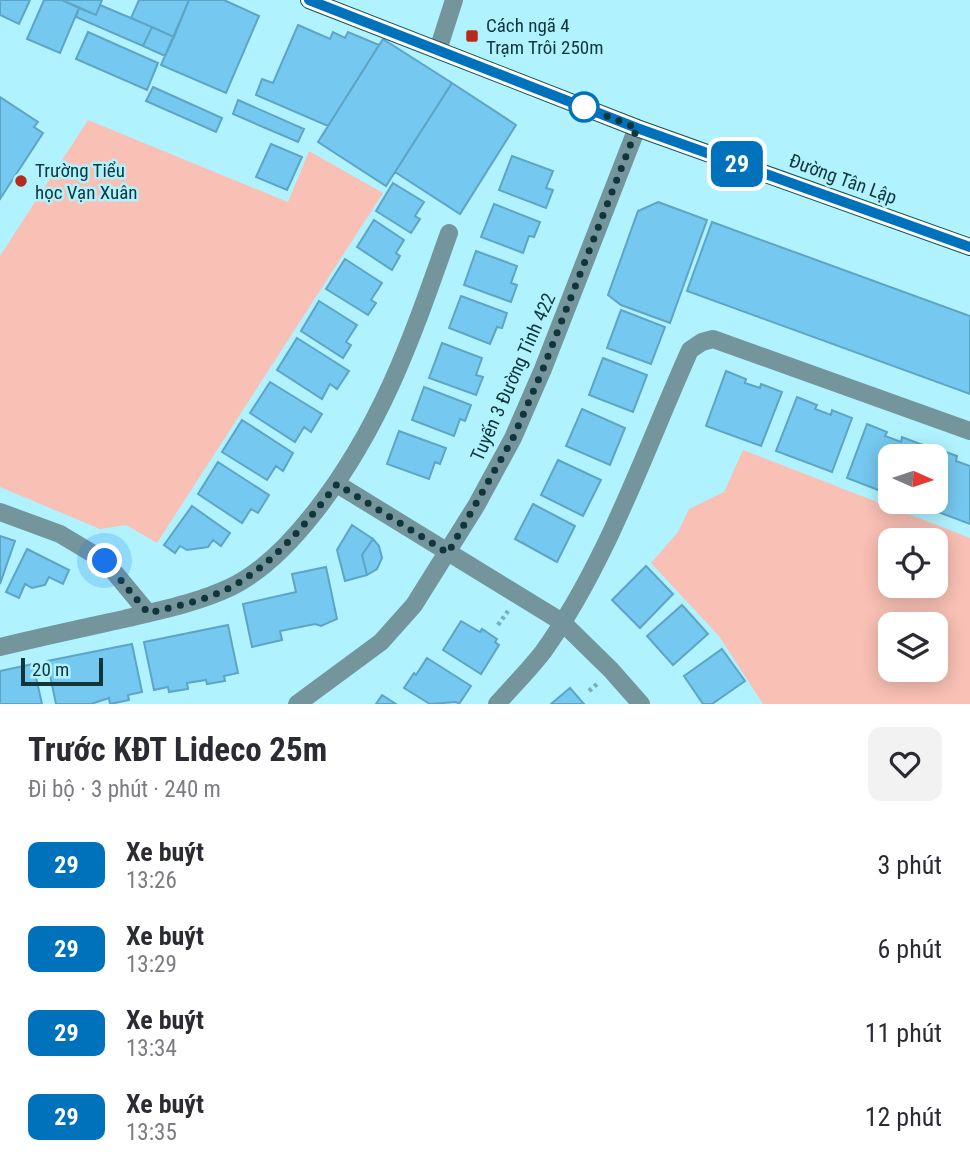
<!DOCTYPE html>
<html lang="vi">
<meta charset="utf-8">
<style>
:root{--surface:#fff;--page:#f2f2f3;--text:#2b2b33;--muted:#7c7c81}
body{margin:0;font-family:"Roboto Condensed",sans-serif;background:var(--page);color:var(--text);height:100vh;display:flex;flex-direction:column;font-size:26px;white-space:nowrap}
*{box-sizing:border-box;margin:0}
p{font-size:23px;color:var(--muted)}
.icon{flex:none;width:38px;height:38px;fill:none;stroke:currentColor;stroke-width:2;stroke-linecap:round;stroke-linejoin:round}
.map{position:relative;height:704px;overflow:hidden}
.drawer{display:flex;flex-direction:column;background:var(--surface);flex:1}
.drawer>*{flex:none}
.badge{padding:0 14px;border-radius:10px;font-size:24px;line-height:46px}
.needle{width:46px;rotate:93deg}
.tools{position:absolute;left:878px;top:444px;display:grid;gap:14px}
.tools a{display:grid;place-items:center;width:70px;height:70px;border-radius:14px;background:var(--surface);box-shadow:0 4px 18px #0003;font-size:35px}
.scale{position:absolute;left:21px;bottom:18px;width:82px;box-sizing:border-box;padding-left:7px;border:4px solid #10353b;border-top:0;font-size:19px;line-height:24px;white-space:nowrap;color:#10353b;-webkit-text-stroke:5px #b0f3ff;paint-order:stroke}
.you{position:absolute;width:35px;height:35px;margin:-18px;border:5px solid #fff;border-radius:50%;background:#1a73e8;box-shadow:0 0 0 10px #1a73e833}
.map>.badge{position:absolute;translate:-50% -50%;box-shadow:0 0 0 4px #fff}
.round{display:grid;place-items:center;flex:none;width:74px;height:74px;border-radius:14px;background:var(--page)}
.summary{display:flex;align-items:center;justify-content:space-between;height:119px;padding:0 28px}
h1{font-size:33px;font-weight:700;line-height:52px}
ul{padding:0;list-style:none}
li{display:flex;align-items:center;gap:21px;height:84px;padding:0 28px}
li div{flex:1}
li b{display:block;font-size:26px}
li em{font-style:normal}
li .badge{min-width:77px;font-weight:700;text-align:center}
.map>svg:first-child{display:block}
</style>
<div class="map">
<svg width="970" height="704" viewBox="0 0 970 704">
<rect width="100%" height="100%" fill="#b0f3ff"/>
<path fill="#f9c0b5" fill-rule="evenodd" d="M88 120 288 202 309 151 383 193 157 543 126 525 100 529 0 487V256Z
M743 450 970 538V704H763L719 636 651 563 678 532 689 509 724 492ZM891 541H936V586H891ZM891 625H936V670H891Z"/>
<path fill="#75c8ef" stroke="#5ea4c5" stroke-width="2" d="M0 0H30L19 24 0 15Z
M44 0H62L79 8 60 53 27 39Z
M62 0H102L96 15Z
M139 0H189L174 37 131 18Z
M189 0H224L259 16 226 93 161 65Z
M100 5 152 27 143 46 76 17 79 8 96 15Z
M298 25 330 39 333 32 345 38 348 32 379 45 328 126 256 95 262 79 273 83Z
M152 27 174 37 165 56 143 46Z
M88 32 158 63 147 90 76 59Z
M383 39 452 83 386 186 318 142Z
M452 83 516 125 460 214 395 172Z
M153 87 222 118 216 132 146 101Z
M0 97 38 122 34 127 43 133 0 199Z
M238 100 304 129 298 142 233 114Z
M271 144 302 157 287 190 256 177Z
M512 156 553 171 546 188 553 190 546 208 499 190Z
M393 183 424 202 415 216 420 219 411 233 376 211Z
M658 202 707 220 670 323 621 305 608 295 638 211Z
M494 204 540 222 534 237 529 236 523 253 481 237Z
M374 220 404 240 396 253 400 256 392 270 357 247Z
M712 222 970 316V394L687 291Z
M476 251 517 266 511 283 517 285 511 302 464 285Z
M345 259 382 283 371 300 376 303 368 315 326 289Z
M461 296 507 313 502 328 497 327 490 344 449 328Z
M319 301 357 325 346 342 351 345 343 358 301 331Z
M621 310 665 327 651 364 607 348Z
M297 338 349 371 337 389 330 384 322 399 277 370Z
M442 343 482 358 476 375 483 377 476 395 429 378Z
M603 358 647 375 633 412 589 395Z
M726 371 746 379 745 383 760 388 761 384 782 392 761 446 706 426Z
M270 382 322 414 311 432 304 427 295 442 250 413Z
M424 387 471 405 465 421 460 419 454 436 412 420Z
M797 397 817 405 815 409 831 415 832 410 852 418 832 472 776 451Z
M582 409 625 428 610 465 566 446Z
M242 420 293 453 283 471 276 466 267 480 222 452Z
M867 424 887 432 885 436 901 442 902 437 923 445 918 457H891V495L847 478Z
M399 431 446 448 440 464 435 462 429 479 387 464Z
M937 449 957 456 956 461 970 466V524L917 504 936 502V457H934Z
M558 460 601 480 583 516 541 495Z
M218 462 269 495 258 513 251 509 242 523 198 494Z
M533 504 575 526 557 562 515 539Z
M192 506 230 533 221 546 213 540 208 547 187 550 180 546 175 553 164 545Z
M352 525 373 539 362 555 367 575 345 581 337 550Z
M0 536 15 541 0 584Z
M373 539 379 546 382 558 377 569 367 575 362 555Z
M27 549 69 570 63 584 49 577 45 585 32 588 25 584 19 598 6 592Z
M646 566 673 594 640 628 612 600Z
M326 567 337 619 321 626 315 624 280 631 282 640 252 647 243 604 296 592 292 574Z
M682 605 708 634 673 665 647 636Z
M461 621 480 632 482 629 497 639 495 642 499 645 481 674 443 650Z
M228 625 238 673 224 676 225 681 207 684 206 680 187 683 188 689 169 692 168 687 154 690 144 642Z
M132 644 142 692 128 695 129 700 110 704 109 698 91 704H56L47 661Z
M722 649 745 681 712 704H703L684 676Z
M427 658 471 686 459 704 456 702 430 704 404 688 414 673 416 675Z
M33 664 42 704H0V671Z
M570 688 584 704H551Z
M382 695 396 704H376Z"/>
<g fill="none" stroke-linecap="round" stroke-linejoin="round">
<path stroke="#78b0ba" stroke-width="4.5" stroke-dasharray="3.5 3.5" stroke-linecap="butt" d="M498 625 508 611
M589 691 597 684"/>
<path stroke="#73959b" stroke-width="18" d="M438 50 454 0
M337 484 562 622 611 670 641 704
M0 512 60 534 105 561 148 613
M0 647C41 637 83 628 124 619 161 610 197 603 231 587 264 571 292 541 314 513 382 427 413 335 449 233
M297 704 381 642 414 605 476 506 513 438 543 369 637 128
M497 704C512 687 529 670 543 652 607 563 645 450 690 350L702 342 713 339 970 431"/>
<path stroke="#185059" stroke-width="18" d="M309 0 637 128 970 247"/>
</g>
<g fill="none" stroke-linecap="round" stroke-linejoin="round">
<g stroke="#fff" stroke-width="16">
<path id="line" d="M309 0 637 128 970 247"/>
</g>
<use href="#line" stroke="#0072bc" stroke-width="10"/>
<path stroke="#10353b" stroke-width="7" stroke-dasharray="0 12.6" d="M105 561 148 613C177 606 208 600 235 585 277 560 307 522 337 484L448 553 513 438 543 369 637 128 584 107"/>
</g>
<g fill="#b72a1c" stroke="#b0f3ff" stroke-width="2.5">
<rect x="465" y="29" width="14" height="14" rx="3.5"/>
<circle cx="21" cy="181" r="7"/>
</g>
<circle fill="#fff" stroke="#0072bc" stroke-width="3.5" cx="584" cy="107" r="14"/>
<g text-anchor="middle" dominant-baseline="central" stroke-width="5" stroke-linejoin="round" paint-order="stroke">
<g font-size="19" fill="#10353b" stroke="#b0f3ff" text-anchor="start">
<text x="486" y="25">Cách ngã 4<tspan x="486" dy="22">Trạm Trôi 250m</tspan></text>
<text x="35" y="170">Trường Tiểu<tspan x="35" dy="22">học Vạn Xuân</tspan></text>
</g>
<g font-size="19" fill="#10353b" stroke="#b0f3ff">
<text transform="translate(843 179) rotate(20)">Đường Tân Lập</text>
<text transform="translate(513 377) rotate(-66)">Tuyến 3 Đường Tỉnh 422</text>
</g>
</g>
</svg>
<div class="tools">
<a><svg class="needle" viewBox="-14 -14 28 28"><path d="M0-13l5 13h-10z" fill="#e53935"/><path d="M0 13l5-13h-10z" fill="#7c7c81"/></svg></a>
<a><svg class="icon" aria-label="locate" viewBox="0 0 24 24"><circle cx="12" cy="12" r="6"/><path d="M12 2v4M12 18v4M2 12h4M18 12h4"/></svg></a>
<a><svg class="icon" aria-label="layers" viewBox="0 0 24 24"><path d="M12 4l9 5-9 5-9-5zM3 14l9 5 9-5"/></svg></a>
</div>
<div class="scale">20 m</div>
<div class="you" style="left:105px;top:561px"></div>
<b class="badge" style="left:737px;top:164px;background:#0072bc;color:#fff">29</b>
</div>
<section class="drawer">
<div class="summary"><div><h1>Trước KĐT Lideco 25m</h1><p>Đi bộ · 3 phút · 240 m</p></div><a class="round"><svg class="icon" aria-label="heart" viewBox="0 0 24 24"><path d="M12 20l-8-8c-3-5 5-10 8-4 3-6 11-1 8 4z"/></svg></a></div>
<ul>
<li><span class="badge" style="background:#0072bc;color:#fff">29</span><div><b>Xe buýt</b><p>13:26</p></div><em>3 phút</em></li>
<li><span class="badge" style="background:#0072bc;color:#fff">29</span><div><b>Xe buýt</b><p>13:29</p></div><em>6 phút</em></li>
<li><span class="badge" style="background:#0072bc;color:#fff">29</span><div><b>Xe buýt</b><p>13:34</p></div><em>11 phút</em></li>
<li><span class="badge" style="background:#0072bc;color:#fff">29</span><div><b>Xe buýt</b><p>13:35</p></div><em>12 phút</em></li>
</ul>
</section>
